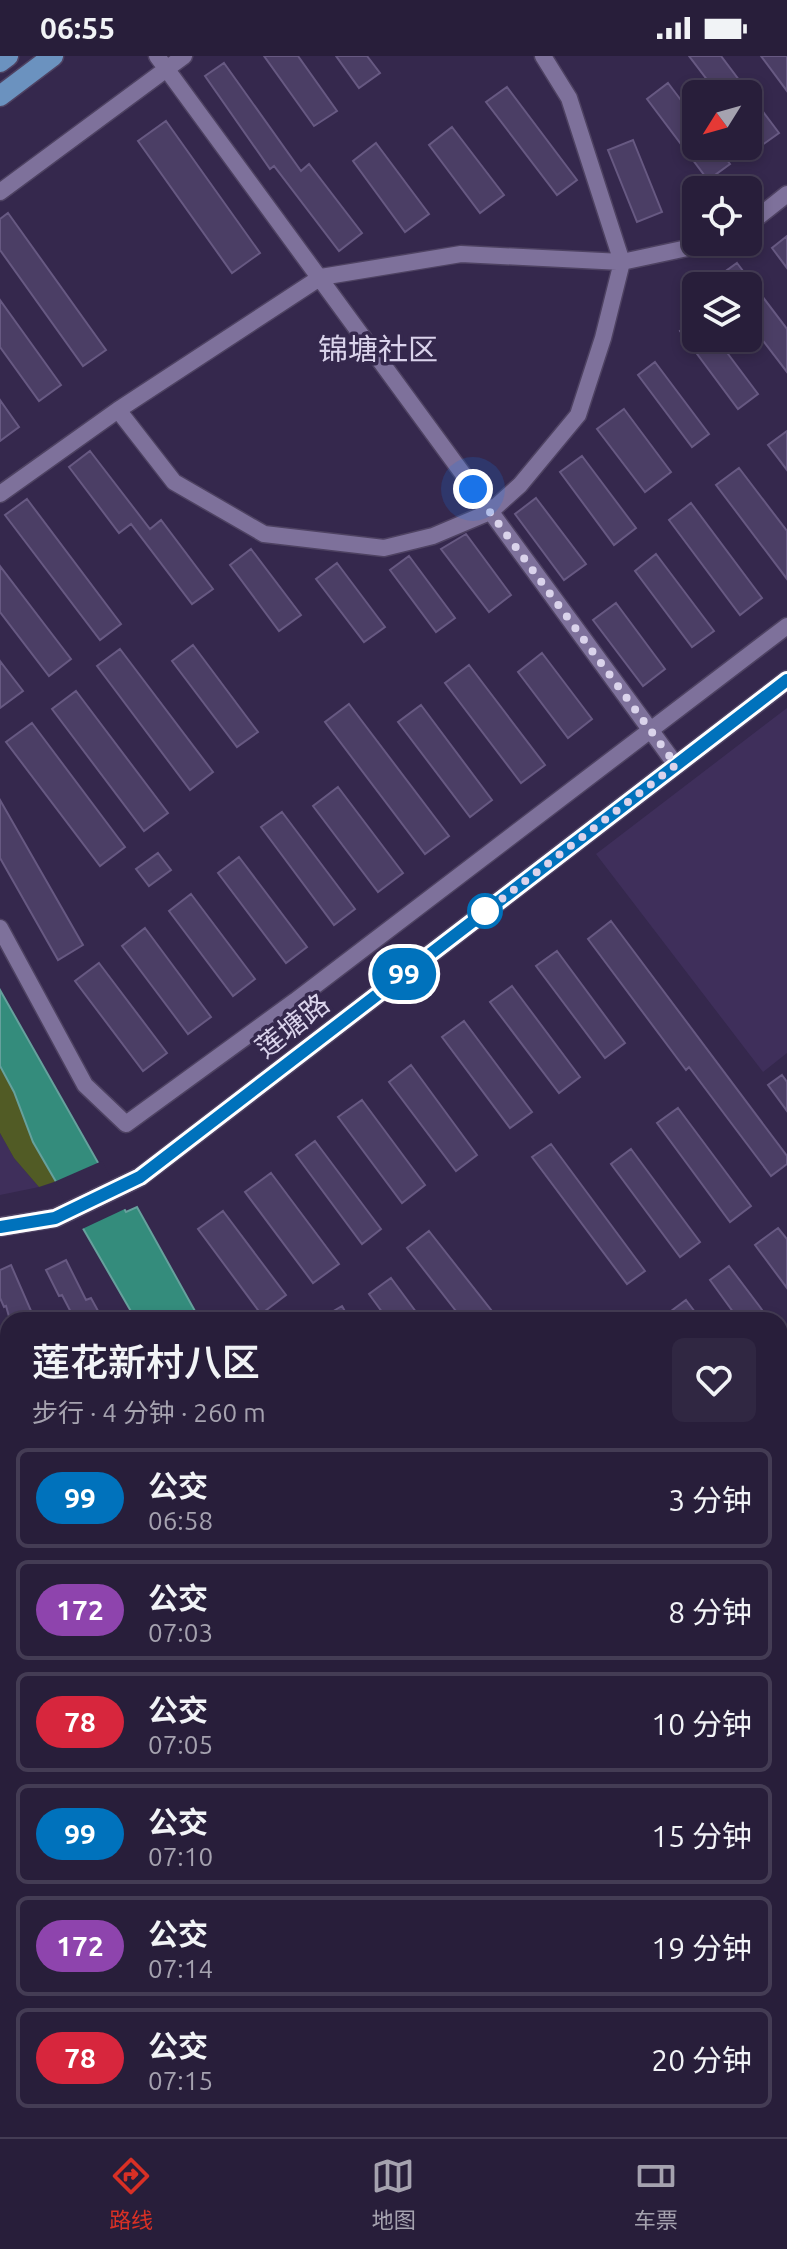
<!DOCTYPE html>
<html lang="zh">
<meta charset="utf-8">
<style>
:root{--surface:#281e3a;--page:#302742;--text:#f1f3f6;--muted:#a5a2af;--line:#443c54;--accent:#d93025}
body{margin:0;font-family:Ubuntu,"Noto Sans SC",sans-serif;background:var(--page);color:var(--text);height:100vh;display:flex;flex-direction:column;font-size:30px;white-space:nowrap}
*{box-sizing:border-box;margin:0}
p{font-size:26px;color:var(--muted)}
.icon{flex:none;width:44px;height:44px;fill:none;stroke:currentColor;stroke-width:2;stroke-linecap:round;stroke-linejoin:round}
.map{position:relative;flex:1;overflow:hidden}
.panel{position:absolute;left:0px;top:1256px;width:788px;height:826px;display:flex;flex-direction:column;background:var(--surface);border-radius:24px 24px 0 0;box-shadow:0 4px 12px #0003,0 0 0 2px var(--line)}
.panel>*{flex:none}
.badge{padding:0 16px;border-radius:26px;font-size:28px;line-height:52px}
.needle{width:52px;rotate:233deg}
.fabs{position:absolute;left:682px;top:24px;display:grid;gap:16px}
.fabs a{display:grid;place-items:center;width:80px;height:80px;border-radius:12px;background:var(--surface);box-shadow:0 4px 12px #0003,0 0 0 2px var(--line);font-size:40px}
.you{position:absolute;width:40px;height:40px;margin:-20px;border:6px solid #fff;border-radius:50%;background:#1a73e8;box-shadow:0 0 0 12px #1a73e833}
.map>.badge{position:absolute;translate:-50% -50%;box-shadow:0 0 0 4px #fff}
.round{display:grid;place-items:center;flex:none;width:84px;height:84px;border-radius:12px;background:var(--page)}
.head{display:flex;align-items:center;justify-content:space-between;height:136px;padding:0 32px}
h1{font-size:38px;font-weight:600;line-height:60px}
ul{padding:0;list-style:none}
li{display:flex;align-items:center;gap:24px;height:100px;margin:0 16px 12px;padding:0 16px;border:4px solid var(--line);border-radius:12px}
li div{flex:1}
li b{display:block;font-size:30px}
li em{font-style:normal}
li .badge{min-width:88px;font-weight:700;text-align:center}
.status{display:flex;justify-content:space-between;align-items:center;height:56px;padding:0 40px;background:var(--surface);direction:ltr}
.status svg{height:22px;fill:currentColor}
.tab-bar{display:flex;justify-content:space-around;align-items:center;height:112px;border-top:2px solid var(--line);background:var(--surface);font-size:22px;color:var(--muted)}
.tab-bar a{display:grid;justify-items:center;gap:4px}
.tab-bar .selected{color:var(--accent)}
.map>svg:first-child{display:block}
</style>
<div class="status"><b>06:55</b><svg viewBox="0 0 49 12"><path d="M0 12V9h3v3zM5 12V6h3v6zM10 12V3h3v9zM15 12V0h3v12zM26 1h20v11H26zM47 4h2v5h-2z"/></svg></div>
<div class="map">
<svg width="787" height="2081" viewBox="0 0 787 2081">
<rect width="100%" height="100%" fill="#35284d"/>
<path fill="#3f2f5b" d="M787 652V997L763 1016 596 798Z
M0 1077 14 1102 39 1131 0 1139Z"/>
<path fill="#515b25" d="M0 1010 14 1036 33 1086 57 1125 39 1131 14 1102 0 1077Z"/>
<path fill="#348c7c" stroke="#66a19d" stroke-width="2" d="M0 934 126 1156 137 1151 200 1264H136L33 1086 14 1036 0 1010Z
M787 1368V1440L780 1446V1374Z
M8 1956V2014L0 2020V1962Z"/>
<path fill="#35284d" d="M102 1105 127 1152 80 1174 54 1126Z"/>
<path fill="#4b3e65" stroke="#675982" stroke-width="2" d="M264 0H298L337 55 314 70Z
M336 0H367L380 17 359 32Z
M689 0H721L779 77 758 92 748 78V38H718Z
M761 0H787V35Z
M224 7 301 115 309 108 362 177 339 195 274 110 270 113 205 20Z
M668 27 696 64V90H716L730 108 708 124 647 43Z
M507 31 577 124 557 139 486 46Z
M166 65 260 197 232 217 138 85Z
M452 71 504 139 480 157 429 89Z
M633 84 662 156 637 166 608 94Z
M376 87 429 158 405 176 353 105Z
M8 157 106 294 83 310 0 194V163Z
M787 180V212L772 192Z
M737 207 787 273V316L748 265V230H722L716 222Z
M0 244 61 329 39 345 0 291Z
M696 263V282H716L758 338 738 353 680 275Z
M655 306 709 378 692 391 638 319Z
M0 344 19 371 0 385Z
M624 353 671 416 645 436 597 373Z
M787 375V414L768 389Z
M90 395 150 473 161 464 213 533 192 548 131 468 119 477 69 411Z
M582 400 636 472 614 489 560 416Z
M739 412 787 475V523L716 429Z
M536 442 586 508 564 524 515 458Z
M27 443 121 568 100 584 5 459Z
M691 447 762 542 740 559 669 464Z
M466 478 511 539 489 556 441 493Z
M251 493 301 559 279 575 230 509Z
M656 498 714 575 692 591 635 515Z
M409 500 455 562 436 576 390 514Z
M337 507 385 571 364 586 316 523Z
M0 510 71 603 49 620 0 556Z
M616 547 665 613 643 630 593 564Z
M193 589 258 676 237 691 172 605Z
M120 593 213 716 190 734 97 610Z
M542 597 592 663 568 682 518 616Z
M0 605 23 635 0 652Z
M469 609 545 709 521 727 445 627Z
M76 635 168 757 144 775 52 653Z
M349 648 449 780 425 798 325 666Z
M421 649 492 744 470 761 398 666Z
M32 667 125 791 100 810 6 686Z
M338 731 403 817 378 836 313 750Z
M0 744 83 889 58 904 0 802Z
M282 756 355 853 334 869 261 771Z
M158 797 171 814 149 830 136 813Z
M239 801 307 891 286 907 218 817Z
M191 838 255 923 233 940 169 855Z
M611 865 787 1100V1108L771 1120 689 1011 686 1014 588 883Z
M145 872 211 961 188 978 122 890Z
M557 895 625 987 605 1002 536 910Z
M99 907 167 997 143 1015 75 925Z
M512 930 580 1021 559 1037 490 946Z
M464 965 532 1056 510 1072 442 981Z
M411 1009 477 1099 456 1115 389 1026Z
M782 1019 787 1026V1055L768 1029Z
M362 1044 425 1129 402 1147 338 1061Z
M678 1052 751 1150 730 1166 657 1067Z
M315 1085 381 1173 362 1188 296 1099Z
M551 1088 645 1215 627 1228 532 1101Z
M631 1093 700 1186 680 1201 611 1108Z
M271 1117 339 1208 313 1227 245 1136Z
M223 1155 286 1239 261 1258 198 1173Z
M778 1172 787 1183V1232L755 1189Z
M429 1175 499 1264H463L407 1192Z
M66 1204 86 1244 91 1242 103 1264H75L62 1239 59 1240 46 1214Z
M11 1209 35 1264H10L6 1250 4 1251 0 1242V1214Z
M729 1210 760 1251 769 1264H739L710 1224Z
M391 1222 422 1264H388L369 1238Z
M686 1244 701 1264H659Z
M342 1250 350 1264H318Z"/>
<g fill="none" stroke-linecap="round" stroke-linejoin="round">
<g stroke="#4e4262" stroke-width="19">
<path id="minor" d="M157 0 676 709
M0 136 184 0
M748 169 787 138
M118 354 174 426 264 478 384 492 433 480 490 456 520 429 578 359 603 282 622 206 715 186
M0 438 118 354 321 221 461 198 622 206 569 42 543 0
M0 872 85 1029 126 1068 295 945 787 570"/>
</g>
<g stroke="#4e4262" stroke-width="21">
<path id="tertiary" d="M0 1171 55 1162 140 1121 787 624"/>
</g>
<g stroke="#4e4262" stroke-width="23">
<path id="primary" d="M0 6 8 0
M0 40 53 0
M780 1927 787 1921
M780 1977 787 1972
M582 2081 591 2074
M647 2081 656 2074"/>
</g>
<use href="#minor" stroke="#7e719b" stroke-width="16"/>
<use href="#tertiary" stroke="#7e719b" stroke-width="18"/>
<use href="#primary" stroke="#6b92bf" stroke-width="20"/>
</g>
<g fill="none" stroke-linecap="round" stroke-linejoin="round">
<g stroke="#fff" stroke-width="18">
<path id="line" d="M0 1171 55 1162 140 1121 787 624"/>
</g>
<use href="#line" stroke="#0072bc" stroke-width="12"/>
<path stroke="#dad3eb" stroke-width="8" stroke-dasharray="0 14.4" d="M473 433 676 709 481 859 485 855"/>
</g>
<circle fill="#fff" stroke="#0072bc" stroke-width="4" cx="485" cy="855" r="16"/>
<g text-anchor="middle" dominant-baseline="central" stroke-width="7" stroke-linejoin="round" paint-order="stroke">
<g font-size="28" fill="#dad3eb" stroke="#35284d">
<text transform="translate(292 969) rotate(-38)">莲塘路</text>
</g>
<g font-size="30" fill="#dad3eb" stroke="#35284d">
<text x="378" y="293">锦塘社区</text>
</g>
</g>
</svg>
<div class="fabs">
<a><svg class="needle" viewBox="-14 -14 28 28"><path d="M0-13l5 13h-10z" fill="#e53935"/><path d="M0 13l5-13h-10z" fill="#a5a2af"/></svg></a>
<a><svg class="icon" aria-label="locate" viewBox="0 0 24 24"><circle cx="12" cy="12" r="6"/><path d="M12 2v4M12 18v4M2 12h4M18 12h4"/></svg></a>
<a><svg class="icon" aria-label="layers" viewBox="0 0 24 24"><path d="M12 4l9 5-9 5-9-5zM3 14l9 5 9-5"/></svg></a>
</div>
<div class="you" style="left:473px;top:433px"></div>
<b class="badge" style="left:404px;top:918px;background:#0072bc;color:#fff">99</b>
<section class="panel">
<div class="head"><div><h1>莲花新村八区</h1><p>步行 · 4 分钟 · 260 m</p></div><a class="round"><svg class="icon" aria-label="heart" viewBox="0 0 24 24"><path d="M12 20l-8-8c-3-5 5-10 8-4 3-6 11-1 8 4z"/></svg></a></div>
<ul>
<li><span class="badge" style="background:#0072bc;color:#fff">99</span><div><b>公交</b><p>06:58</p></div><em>3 分钟</em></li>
<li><span class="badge" style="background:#8e44ad;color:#fff">172</span><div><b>公交</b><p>07:03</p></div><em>8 分钟</em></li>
<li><span class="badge" style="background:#d7263d;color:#fff">78</span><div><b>公交</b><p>07:05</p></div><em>10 分钟</em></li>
<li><span class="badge" style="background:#0072bc;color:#fff">99</span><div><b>公交</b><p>07:10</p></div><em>15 分钟</em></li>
<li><span class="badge" style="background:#8e44ad;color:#fff">172</span><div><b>公交</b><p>07:14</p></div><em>19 分钟</em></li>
<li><span class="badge" style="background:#d7263d;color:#fff">78</span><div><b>公交</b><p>07:15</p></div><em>20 分钟</em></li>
</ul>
</section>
</div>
<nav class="tab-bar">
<a class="selected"><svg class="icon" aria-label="directions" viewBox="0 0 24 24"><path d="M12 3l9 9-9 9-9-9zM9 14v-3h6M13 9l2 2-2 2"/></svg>路线</a>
<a><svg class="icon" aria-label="map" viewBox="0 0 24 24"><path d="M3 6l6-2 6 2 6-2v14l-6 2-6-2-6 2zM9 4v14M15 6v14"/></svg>地图</a>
<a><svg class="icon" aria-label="tickets" viewBox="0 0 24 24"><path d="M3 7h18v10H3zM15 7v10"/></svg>车票</a>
</nav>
